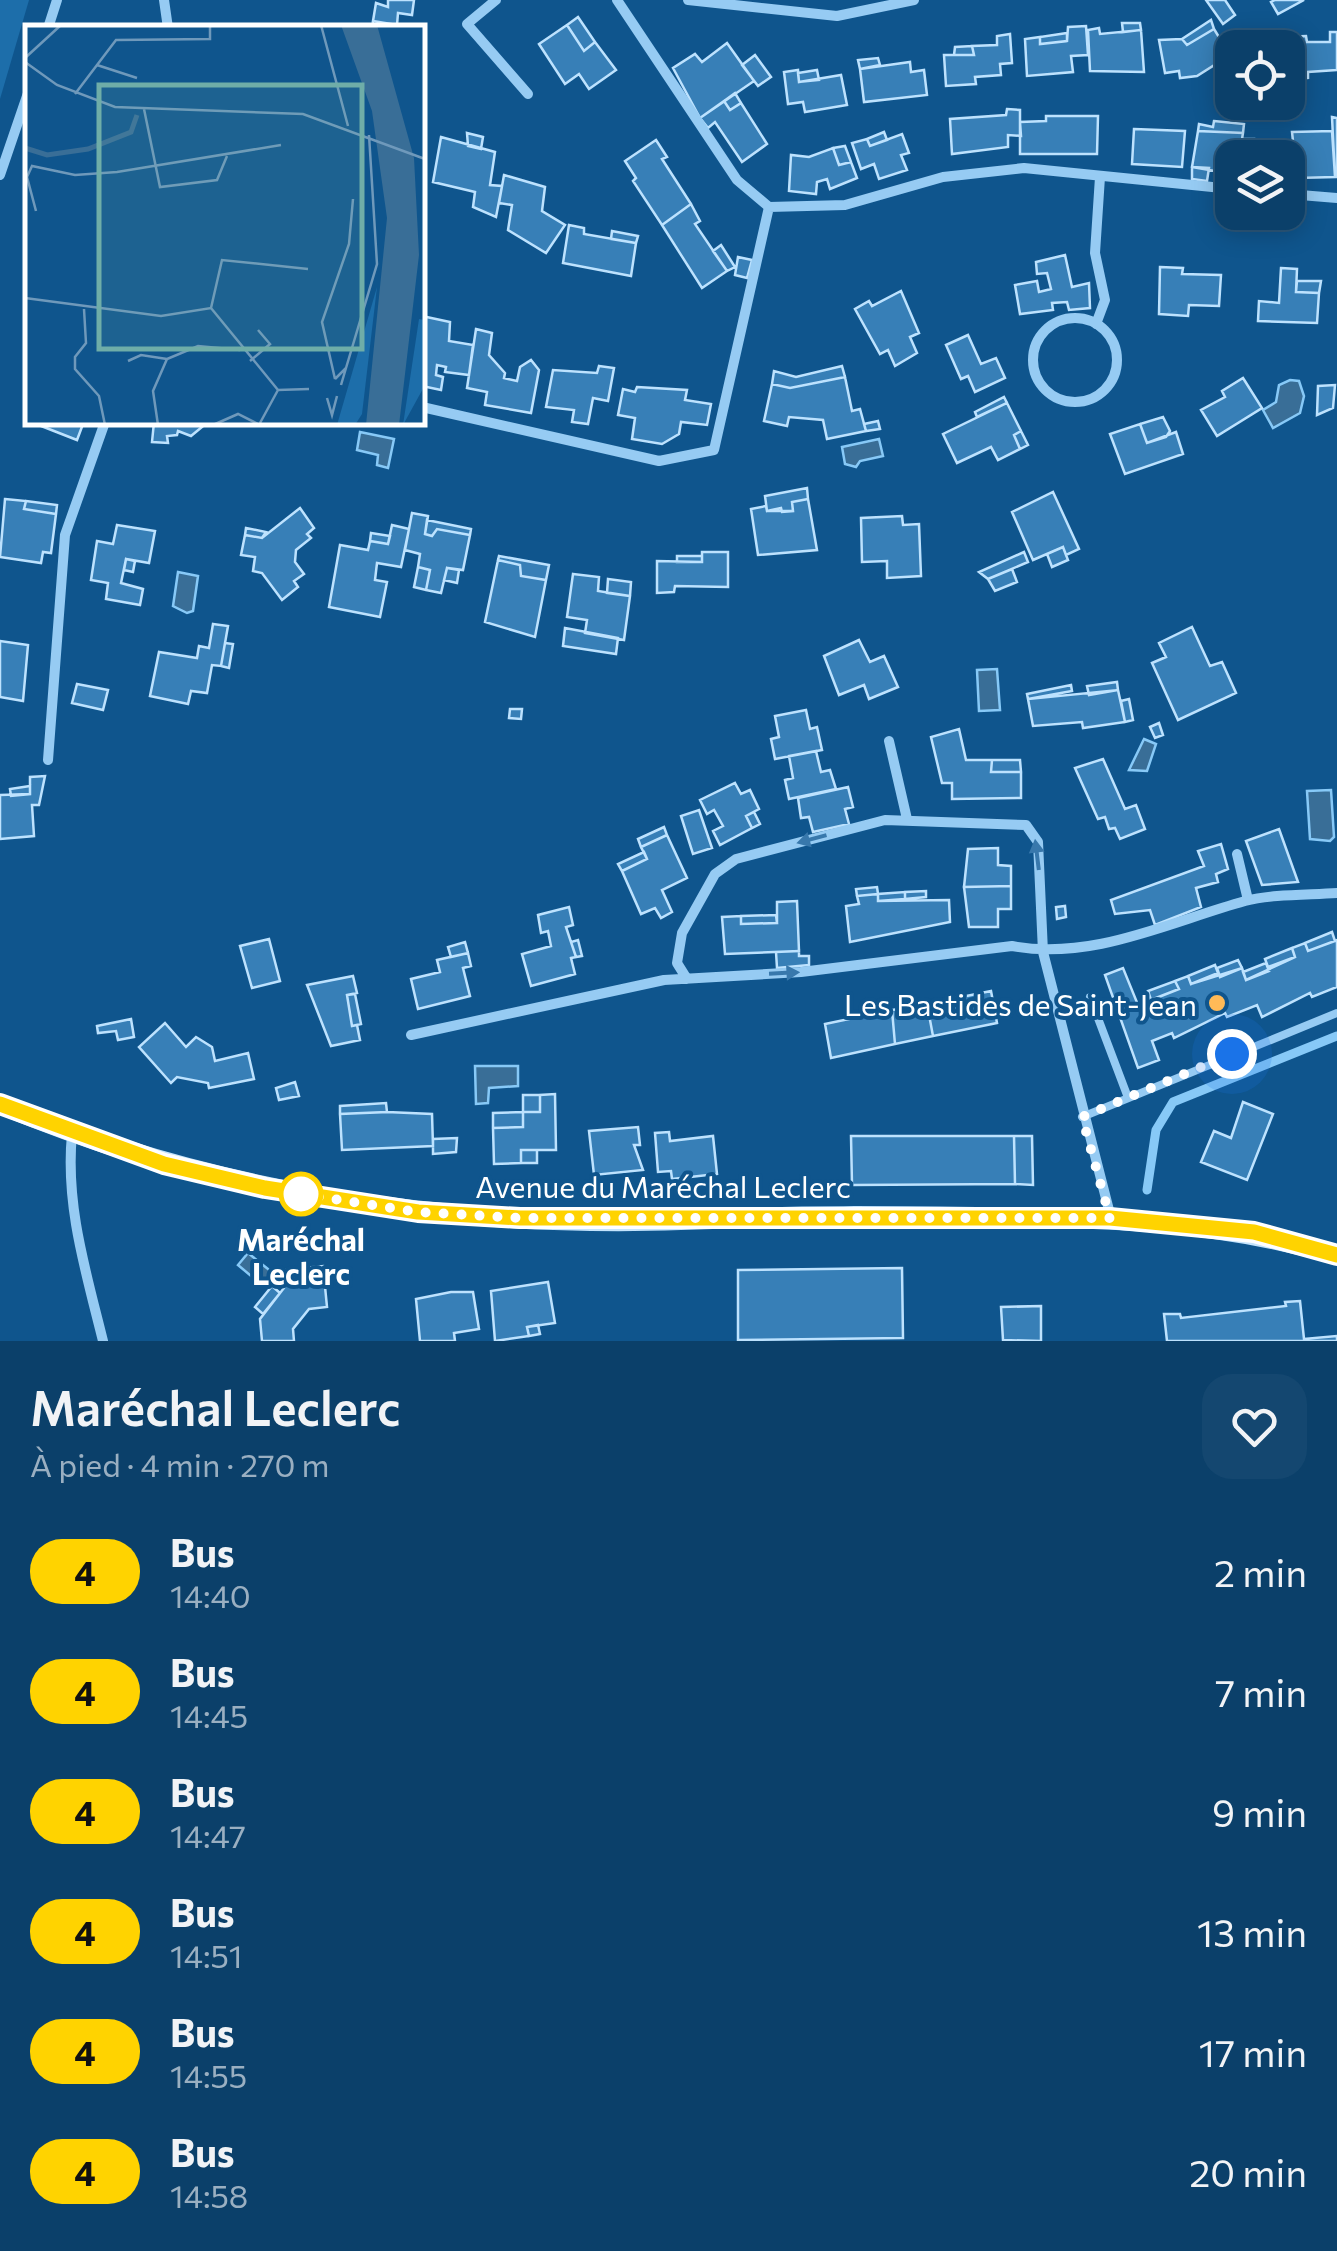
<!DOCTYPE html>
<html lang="fr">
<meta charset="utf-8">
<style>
:root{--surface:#0b406a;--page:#144770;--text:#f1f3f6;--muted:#9aafc1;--line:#2b597e}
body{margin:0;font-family:Commissioner,sans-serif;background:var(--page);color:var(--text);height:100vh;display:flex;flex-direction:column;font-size:38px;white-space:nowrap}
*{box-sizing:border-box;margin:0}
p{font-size:32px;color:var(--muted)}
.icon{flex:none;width:55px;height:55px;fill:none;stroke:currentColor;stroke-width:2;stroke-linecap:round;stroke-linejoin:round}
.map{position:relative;height:1341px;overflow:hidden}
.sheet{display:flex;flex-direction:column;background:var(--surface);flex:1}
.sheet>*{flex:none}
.badge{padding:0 20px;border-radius:32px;font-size:35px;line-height:65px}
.controls{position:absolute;left:1215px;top:30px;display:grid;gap:20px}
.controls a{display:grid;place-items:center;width:90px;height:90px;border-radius:20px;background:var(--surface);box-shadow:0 5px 25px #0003,0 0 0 2px var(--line);font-size:50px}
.you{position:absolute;width:50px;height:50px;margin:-25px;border:8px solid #fff;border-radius:50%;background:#1a73e8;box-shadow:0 0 0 15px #1a73e833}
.map>.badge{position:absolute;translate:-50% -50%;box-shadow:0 0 0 5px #fff}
.round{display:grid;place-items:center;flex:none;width:105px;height:105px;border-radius:30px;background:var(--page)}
.head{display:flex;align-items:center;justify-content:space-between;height:170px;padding:0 30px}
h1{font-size:48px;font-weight:600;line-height:75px}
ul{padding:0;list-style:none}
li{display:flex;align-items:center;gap:30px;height:120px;padding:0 30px}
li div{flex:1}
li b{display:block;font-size:38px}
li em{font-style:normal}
li .badge{min-width:110px;font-weight:700;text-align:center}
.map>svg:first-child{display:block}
</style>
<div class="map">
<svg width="1337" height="1341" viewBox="0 0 1337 1341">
<rect width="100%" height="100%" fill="#0f558d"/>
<path fill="#1d6eaa" d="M0 0H29L0 99Z"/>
<path fill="#396e97" stroke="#87c9f7" stroke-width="2.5" d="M1290 380 1299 381 1304 396 1300 413 1273 428 1263 410 1276 402 1279 385Z
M360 432 394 439 388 468 377 465 378 455 357 450Z
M879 439 883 456 860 461 856 467 845 464 842 447Z
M178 572 198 576 193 611 187 613 173 606Z
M997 669 1000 710 979 711 977 670Z
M1144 739 1156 744 1147 771 1129 770Z
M1331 790 1334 837 1330 841 1310 839 1307 791Z
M475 1066H518V1086L489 1088 488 1103 476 1104Z
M248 1253 273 1273 263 1286 238 1265Z"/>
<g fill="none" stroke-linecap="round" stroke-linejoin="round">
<path stroke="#87c9f7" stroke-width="9" d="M1147 1190 1156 1130 1173 1102 1337 1036"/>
</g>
<path fill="#377fb7" stroke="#bde2fe" stroke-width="2.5" d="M388 0H414L412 15 398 13 397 25 373 21 376 3 388 7Z
M1206 0H1225L1235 15 1223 24Z
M1275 0H1304L1278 14 1271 2Z
M578 17 595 42 584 51 567 25Z
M1211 20 1214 29 1187 45 1182 39Z
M373 21 397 25V28H372Z
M1122 23H1140L1141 30 1123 32Z
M567 25 584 51 595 42 616 70 589 89 579 74 565 84 539 44Z
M1086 26 1088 55 1071 56 1073 72 1027 76 1025 39 1040 37V44L1067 41 1068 27Z
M1099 28 1100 34 1141 30 1144 72 1090 71 1088 30Z
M1214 29 1230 55 1197 76 1180 78 1179 71 1165 73 1159 40 1182 39 1187 45Z
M1330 32H1337V70L1308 72V78L1290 80 1288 91V48H1281V37L1306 36 1307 42H1330Z
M1067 33V41L1040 44V37Z
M1010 34 1012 63 1000 64 1001 75 975 77 976 84 946 86 944 55H974L972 46 997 45V36Z
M727 43 754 81 700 118 673 68 695 54 702 62Z
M972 46 974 55H954L955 47Z
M755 55 771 77 758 86 742 65Z
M878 58 880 65 860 69 858 60Z
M910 62 911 72 924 70 927 95 864 102 860 69Z
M798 70 799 82 841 75 847 105 805 112 803 102 788 104 784 72Z
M817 70 819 80 799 82 798 73Z
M735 93 741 103 730 110 724 101Z
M724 101 730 110 741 103 767 144 742 162 715 122 708 128 700 118Z
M1007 109 1020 110V122L1021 136 1008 135V147L952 154 950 119 1006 115Z
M1046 116H1098L1097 154H1020V122L1046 121Z
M1332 117 1337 118V177H1335Z
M1214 121 1244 124 1243 133 1198 131 1199 124 1213 127Z
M1134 129 1185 131 1182 167 1132 164Z
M1198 131 1243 133 1242 139H1254L1252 158H1232V174L1192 167Z
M1332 131 1335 177 1297 178 1292 132Z
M884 132 887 140 870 146 867 139Z
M467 133 483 137 481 149 468 146Z
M902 134 909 153 901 155 907 170 879 179 874 164 861 169 852 143 867 139 870 146Z
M441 137 495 152 490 185 502 186 496 217 473 207 475 192 433 182Z
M656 140 667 157 662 159 691 204 662 225 633 181 636 178 625 161Z
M845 146 851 162 839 165 833 148Z
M833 148 839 165 851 162 857 178 830 189 827 179 817 182 816 194 789 191 791 155 809 157Z
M1192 167 1209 168 1207 181 1192 179Z
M504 175 545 187 542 211 565 225 546 253 508 230 512 205 499 203Z
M691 204 700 221 695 224 727 271 702 288 662 225Z
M569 225 584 228V234L636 243 631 276 563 263Z
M612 231 638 236 636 243 611 239Z
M721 245 735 267 727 271 713 251Z
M1065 255 1072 287 1089 283 1090 308 1069 310 1067 302 1052 303 1053 310 1020 314 1015 285 1037 281 1039 292 1051 289 1047 273 1037 274 1036 262Z
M738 257 752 260 747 278 735 275Z
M1160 267 1183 268 1182 274 1221 275 1219 306 1189 305 1188 316 1159 314Z
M1281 268 1297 269 1296 292 1319 293 1317 323 1258 321 1259 301 1279 303Z
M1297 281H1321L1319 293 1296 292Z
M901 291 919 333 910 337 917 353 895 366 888 350 880 354 855 309 869 301 872 306Z
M422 316 450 322 449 341 473 345 469 375 445 372 446 367 437 365 436 375 443 377 441 390 422 386Z
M476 329 492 333 489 355 505 373 504 378 517 381 520 367 531 360 539 370 531 413 485 405 487 392 467 388Z
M968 335 981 364 996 358 1005 378 975 392 968 376 961 379 946 345Z
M599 366 614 368 608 401 593 398 588 424 572 422 574 410 546 407 553 370 597 373Z
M842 366 845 377 790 388 772 384 774 371 796 377Z
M845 377 852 411 860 409 866 431 827 439 823 420 789 417 787 426 764 421 772 384 790 388Z
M1243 378 1262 408 1217 436 1201 410 1225 397 1222 391Z
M1335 385 1333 408 1317 415 1318 386Z
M637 387 687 390 685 400 711 404 707 425 681 422 679 434 662 444 632 439 635 418 618 415 623 389 635 392Z
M1004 397 1007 403 977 417 975 412Z
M1007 403 1021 431 1014 435 1020 449 998 460 991 447 957 463 943 434Z
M1163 417 1170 431 1166 437 1147 443 1140 424Z
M878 421 880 429 866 431 864 424Z
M31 422H89L83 424 77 440Z
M154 422H208L191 436 178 431 177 435 167 436 168 443 152 442Z
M1140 424 1147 443 1176 432 1183 454 1125 474 1110 434Z
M1021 431 1028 445 1020 449 1014 435Z
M807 488 808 499 792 502 793 511H767L765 496Z
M1053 492 1079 549 1066 555 1063 547 1033 560 1012 512Z
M5 499 26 501 24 509 56 514 51 553 43 552 41 563 0 557Z
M808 499 817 550 758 555 751 509 766 506 767 511 781 508 782 512 793 511 792 502Z
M26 501 57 505 56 514 24 509Z
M300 508 314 528 307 534 311 538 296 550 295 562 304 574 294 581 298 587 282 600 262 573 253 571 255 557 241 555 245 535 262 538Z
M412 513 428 516 425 534 432 536 437 529 470 535 463 570 447 568 441 593 426 590 430 570 418 567 420 554 405 550Z
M902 516 903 525 919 524 921 576 887 578V561L862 562 861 518Z
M427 520 471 529 470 535 437 529 432 536 425 534Z
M117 525 155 531 149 563 126 559 121 583 143 589 140 605 106 599 108 583 91 580 97 541 113 544Z
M392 525 409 529 401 567 377 563 375 580 387 582 380 617 329 607 340 545 368 550 370 541 388 544Z
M246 528 266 532 262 538 245 535Z
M371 533 390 536 388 544 370 541Z
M1063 547 1068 560 1052 567 1047 554Z
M702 552H728V587L675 586 674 592 657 593V561L702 562Z
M1024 552 1028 562 988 579 979 572Z
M499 556 549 565 546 580 521 576 520 565 498 560Z
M677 556H702V562H677Z
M126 559 135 561 133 572 124 570Z
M498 560 520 565 521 576 546 580 535 637 485 622Z
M418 567 430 570 426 590 414 587Z
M447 568 459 570 457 583 444 580Z
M1012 569 1017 582 995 591 988 579Z
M573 574 599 577 598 591 630 596 624 640 585 633 587 620 567 617Z
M608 579 631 582 630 596 607 593Z
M213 624 228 626 221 666 212 665 207 693 191 691 188 704 150 696 159 652 197 658 199 646 209 648Z
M1192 627 1210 666 1222 662 1236 693 1178 720 1152 663 1166 657 1159 643Z
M565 628 618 638 616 654 563 646Z
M859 640 870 662 884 656 898 687 869 699 864 685 839 695 824 656Z
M0 641 28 645 23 701 0 697Z
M225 643 233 644 229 668 221 666Z
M1117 682 1118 690 1089 695 1087 686Z
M77 684 108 690 103 710 72 703Z
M1071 685 1072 691 1028 699 1027 694Z
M1118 690 1125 722 1083 728 1082 722 1033 726 1028 699Z
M1129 699 1133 720 1125 722 1121 701Z
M510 709H522L521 719 509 718Z
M806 710 810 729 817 727 822 750 775 759 771 739 779 737 775 716Z
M1159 723 1163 735 1155 738 1150 727Z
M959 729 966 760H992L991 772H1021V798L952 799V783H942L931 737Z
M816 751 821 772 830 770 836 789 789 799 785 780 793 778 789 756Z
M1103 759 1125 809 1136 805 1145 829 1120 839 1115 828 1109 829 1105 817 1098 819 1075 768Z
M992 760H1020L1021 772H991Z
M45 776 39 805H32L34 836 0 839V795L30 794V777Z
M735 783 741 794 750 790 759 809 746 816 752 828 720 845 713 831 723 826 714 810 707 814 700 800Z
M30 786V794L11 796 10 789Z
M848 787 853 807 845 809 849 824 813 832 809 817 801 818 798 798Z
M699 810 712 848 693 854 681 816Z
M754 812 760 824 752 828 746 816Z
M664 827 667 835 641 847 638 839Z
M1279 829 1298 882 1262 885 1246 841Z
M667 835 687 878 662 890 672 912 661 918 655 908 641 914 622 871 647 859 641 847Z
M1221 844 1228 869 1216 874 1218 882 1196 888 1201 907 1155 925 1150 910 1115 914 1111 900 1204 866 1198 851Z
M998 848V865L1011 866V886L964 887 968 849Z
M644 852 647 859 622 871 618 864Z
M1011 886V909H998V927H969L964 887Z
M877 887 878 894 857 896 856 889Z
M926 891V897L905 899V892Z
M905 892V899L878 901V894Z
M878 894V901L949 900 950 922 850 942 846 906 859 904 857 896Z
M797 901 799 951 725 954 722 917 741 916V924L777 923V902Z
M1065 906 1066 917 1057 919 1056 907Z
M569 907 573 925 566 927 576 957 571 958 575 974 531 986 522 954 551 946 548 931 541 933 538 915Z
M776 915 777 923 741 924V916Z
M1332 932 1335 941 1308 951 1305 943Z
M269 939 280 981 252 988 240 946Z
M578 940 582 956 576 957 571 942Z
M1337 940V987L1312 997 1310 993 1262 1017 1257 1005 1227 1017 1225 1013 1174 1038 1172 1033 1152 1041 1159 1060 1138 1068 1105 975 1123 968 1138 1005 1179 989 1175 981 1188 976 1191 984 1242 968 1246 980 1295 957 1292 948 1305 943 1308 951Z
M465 942 468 953 451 957 448 947Z
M1292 948 1295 957 1268 967 1265 959Z
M799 951V956H809V965L777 968 776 952Z
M468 953 471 966 463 968 470 996 418 1009 411 979 440 972 437 960Z
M1238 960 1242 968 1220 977 1217 968Z
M1266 963 1269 971 1246 980 1243 972Z
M1215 965 1218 973 1191 984 1188 976Z
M353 976 357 993 347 995 352 1026 357 1025 360 1040 331 1046 307 985Z
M1175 981 1179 989 1151 1000 1148 991Z
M991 991 997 1023 933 1036 927 1004Z
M355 994 361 1024 352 1026 347 995Z
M927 1004 933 1036 895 1044 892 1010Z
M892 1010 895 1044 831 1058 825 1024Z
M131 1019 134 1037 118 1040 116 1031 98 1033 97 1026Z
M165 1023 186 1047 196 1037 212 1047 215 1061 248 1053 254 1079 209 1088 208 1083 177 1077 171 1083 139 1047Z
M295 1082 299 1096 279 1100 276 1088Z
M555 1094 556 1150H521V1163L494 1164 493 1128 523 1127V1112H540V1095Z
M523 1095H540V1112H523Z
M1243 1102 1273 1114 1247 1180 1201 1162 1214 1131 1231 1138Z
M386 1103 387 1112 340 1114V1106Z
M387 1112 432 1114 433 1146 342 1150 340 1114Z
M523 1112V1127L493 1128V1113Z
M638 1127 640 1145H634L643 1170 594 1175 589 1131Z
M669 1132 670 1141 713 1136 717 1174 672 1179 671 1171 658 1172 655 1133Z
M851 1136H1014L1015 1184 852 1185Z
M1014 1136H1032L1033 1185 1015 1184Z
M457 1138 456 1152 433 1154V1139Z
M521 1150H537V1163H521Z
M323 1266 327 1307 309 1309 293 1329 294 1341H262L260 1319 284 1288 282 1270Z
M902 1268 903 1338 738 1340V1270Z
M548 1282 555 1323 527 1327 529 1336 495 1341 491 1291Z
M272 1286 280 1293 263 1314 255 1307Z
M451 1292H473L479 1329 454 1333 455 1341H420L416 1299Z
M1300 1301 1304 1339 1337 1336V1341H1167L1164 1314H1180L1181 1318 1286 1306 1285 1302Z
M1041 1306V1341L1003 1340 1001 1307Z
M538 1325 540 1334 529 1336 527 1327Z"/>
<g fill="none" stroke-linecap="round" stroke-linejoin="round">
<path stroke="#96cbf3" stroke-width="8" d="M1090 997 1127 1095
M1082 1117 1337 1013"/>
<path stroke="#96cbf3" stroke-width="10" d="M164 0 168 28
M496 0 467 24 528 94
M617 0 737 180 769 207 845 205 943 177 1024 168 1232 189
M688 0 837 16 914 0
M48 28 57 0
M0 175 28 93
M1288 194 1337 198
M1033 360a42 42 0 1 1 84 0a42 42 0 1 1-84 0Z
M1096 324 1105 300 1095 253 1100 177
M422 407 659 461 714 450 769 207
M889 741 907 819
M48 760 65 535 105 422
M1237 854 1248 900
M687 979 677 963 682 933 715 874 736 859 885 820 1026 825 1038 842 1043 952 1111 1218
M411 1035 664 980 801 972 1012 946C1092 961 1169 922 1245 901 1273 894 1307 895 1337 893
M72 1134C65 1205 86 1272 103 1341"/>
<path stroke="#c5e4fd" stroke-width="20" d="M0 1104C225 1199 469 1230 712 1219 800 1215 888 1216 977 1217 1105 1218 1212 1219 1337 1255"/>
</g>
<defs><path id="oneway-solid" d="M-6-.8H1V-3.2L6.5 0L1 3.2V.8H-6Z" transform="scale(2.5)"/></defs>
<g fill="#3878ac">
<use href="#oneway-solid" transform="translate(812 839) rotate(165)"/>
<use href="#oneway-solid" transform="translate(1037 855) rotate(-97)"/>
<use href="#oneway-solid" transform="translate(784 973) rotate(-3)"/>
</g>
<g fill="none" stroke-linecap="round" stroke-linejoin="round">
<g stroke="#fff" stroke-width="22">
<path id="line" d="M0 1104 164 1164 265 1188 418 1212 520 1218H1110L1254 1232 1337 1255"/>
</g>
<use href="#line" stroke="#ffd300" stroke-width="15"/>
<path stroke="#fff" stroke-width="10" stroke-dasharray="0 18" d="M301 1194 418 1212 520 1218H1110L1082 1117 1232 1054"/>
</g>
<circle fill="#ffba57" stroke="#0f558d" stroke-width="4" cx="1217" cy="1003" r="10"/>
<circle fill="#fff" stroke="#ffd300" stroke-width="5" cx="301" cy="1194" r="20"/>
<g text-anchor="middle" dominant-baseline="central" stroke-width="8" stroke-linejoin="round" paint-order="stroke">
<g font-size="30" fill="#fff" stroke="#0f558d" text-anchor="end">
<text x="1197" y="1003">Les Bastides de Saint-Jean</text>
</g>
<g font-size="30" fill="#fff" stroke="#0f558d">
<text x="663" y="1185">Avenue du Maréchal Leclerc</text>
</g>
<g font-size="30" font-weight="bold" fill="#fff" stroke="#0f558d">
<text x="301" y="1238">Maréchal<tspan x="301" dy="34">Leclerc</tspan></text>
</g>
</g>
<g transform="translate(25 25)">
<rect width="400" height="400" fill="#0f558d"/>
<path d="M352 262 337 389 330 400H312ZM394 294 400 295V360L378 400Z" fill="#1d6eaa"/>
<path d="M316 0H352L389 133 394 230 374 400H341L362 193 347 86Z" fill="#396e97"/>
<path fill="none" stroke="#396e97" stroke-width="5" d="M0 123 22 130 63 124 106 107 112 90"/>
<path fill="none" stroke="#6f99bb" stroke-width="2.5" d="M296 0 323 101M0 33 36 0M0 37 32 60 90 82 278 89 400 134M72 40 112 53M50 69 91 15 185 14V0M119 84 135 162 192 155 202 131M11 186 2 152 7 141 50 150 92 147 256 120M0 273 136 291 186 283 253 365 284 364M186 283 197 235 283 244M59 284 61 318 50 332V344L74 371 80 400M103 336 116 330 142 334M225 336 245 319 233 305M321 343 352 239 344 110M310 354 297 297 324 219 328 174M310 354 321 343 316 360M302 373 307 390 312 371M235 398 253 365M133 400 128 366 142 334 173 321 215 325M188 400 213 389 235 400"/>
<path fill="#6fada8" fill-opacity="0.15" stroke="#6fada8" stroke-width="5" d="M74 60H337V324H74Z"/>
<rect width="400" height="400" fill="none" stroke="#fff" stroke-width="5"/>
</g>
</svg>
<div class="controls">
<a><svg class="icon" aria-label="locate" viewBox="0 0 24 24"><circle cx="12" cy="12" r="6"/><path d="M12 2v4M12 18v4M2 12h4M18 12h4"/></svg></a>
<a><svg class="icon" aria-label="layers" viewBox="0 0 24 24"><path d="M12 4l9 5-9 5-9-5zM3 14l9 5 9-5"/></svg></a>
</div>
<div class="you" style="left:1232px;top:1054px"></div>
</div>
<section class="sheet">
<div class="head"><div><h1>Maréchal Leclerc</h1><p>À pied · 4 min · 270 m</p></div><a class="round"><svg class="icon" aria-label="heart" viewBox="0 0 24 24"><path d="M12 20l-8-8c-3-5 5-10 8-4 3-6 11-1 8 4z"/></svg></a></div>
<ul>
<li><span class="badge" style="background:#ffd300;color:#111">4</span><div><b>Bus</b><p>14:40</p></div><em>2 min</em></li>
<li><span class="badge" style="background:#ffd300;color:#111">4</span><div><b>Bus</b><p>14:45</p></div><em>7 min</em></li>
<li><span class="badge" style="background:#ffd300;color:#111">4</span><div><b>Bus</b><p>14:47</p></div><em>9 min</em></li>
<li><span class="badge" style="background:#ffd300;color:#111">4</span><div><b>Bus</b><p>14:51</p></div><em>13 min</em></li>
<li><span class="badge" style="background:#ffd300;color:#111">4</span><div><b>Bus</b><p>14:55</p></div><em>17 min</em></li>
<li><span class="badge" style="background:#ffd300;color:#111">4</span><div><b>Bus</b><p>14:58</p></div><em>20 min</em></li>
</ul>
</section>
